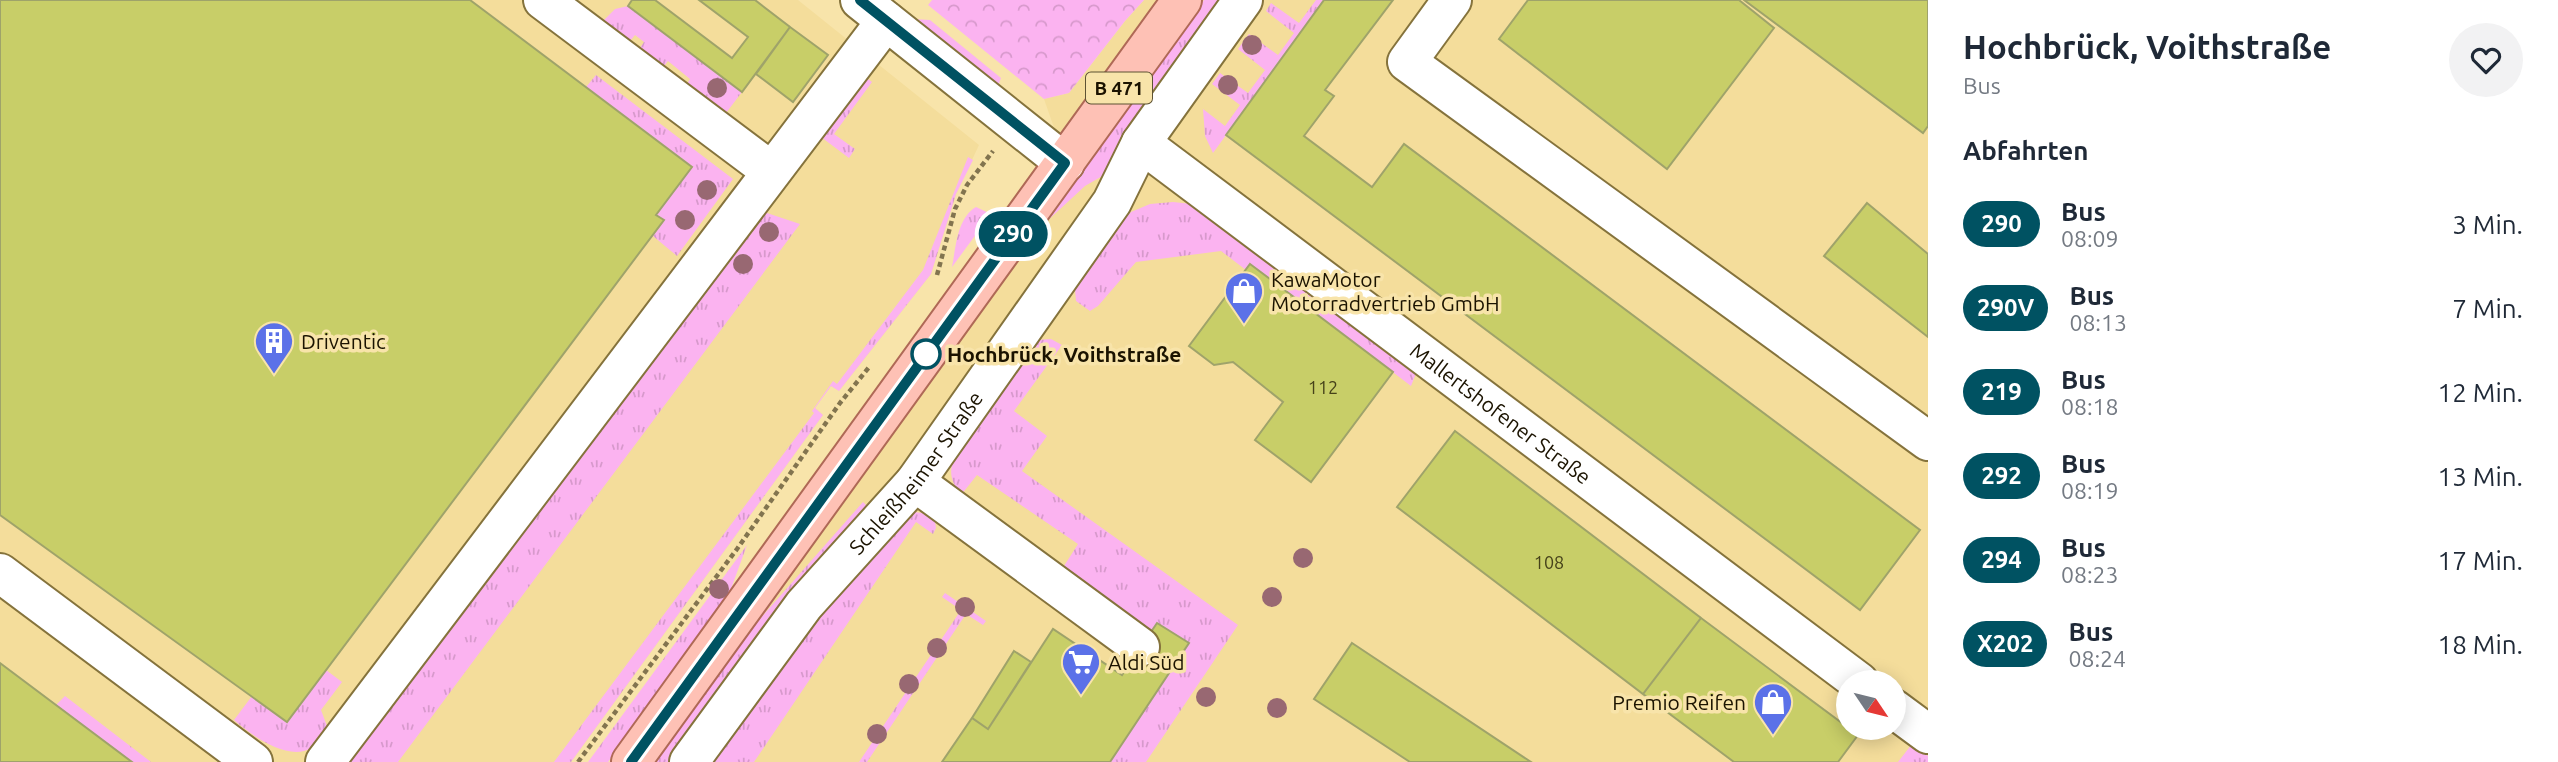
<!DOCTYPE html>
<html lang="de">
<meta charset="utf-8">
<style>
:root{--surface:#fff;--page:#f2f2f3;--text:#1f2937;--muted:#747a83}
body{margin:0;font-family:Ubuntu,sans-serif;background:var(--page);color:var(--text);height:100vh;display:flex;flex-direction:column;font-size:26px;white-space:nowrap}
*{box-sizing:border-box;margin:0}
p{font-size:23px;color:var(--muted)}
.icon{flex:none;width:38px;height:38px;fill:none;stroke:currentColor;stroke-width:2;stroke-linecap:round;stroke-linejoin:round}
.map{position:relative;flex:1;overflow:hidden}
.side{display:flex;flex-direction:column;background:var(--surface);width:630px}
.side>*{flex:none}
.badge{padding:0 14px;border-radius:23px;font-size:24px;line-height:46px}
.needle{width:46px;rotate:125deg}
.fabs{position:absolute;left:1836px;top:670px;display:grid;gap:14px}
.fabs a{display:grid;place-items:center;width:70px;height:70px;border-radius:50%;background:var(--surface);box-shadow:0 4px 18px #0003;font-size:35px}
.map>.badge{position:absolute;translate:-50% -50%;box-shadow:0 0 0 4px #fff}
h2{padding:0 35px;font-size:26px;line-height:63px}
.round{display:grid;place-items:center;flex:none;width:74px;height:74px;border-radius:37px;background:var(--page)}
.headline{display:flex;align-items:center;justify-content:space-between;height:119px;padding:0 35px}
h1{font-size:33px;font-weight:600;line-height:52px}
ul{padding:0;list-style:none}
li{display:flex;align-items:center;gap:21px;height:84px;padding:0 35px}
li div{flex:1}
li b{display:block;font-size:26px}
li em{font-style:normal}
li .badge{min-width:77px;font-weight:700;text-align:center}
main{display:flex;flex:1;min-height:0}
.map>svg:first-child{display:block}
</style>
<main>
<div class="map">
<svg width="1928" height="762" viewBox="0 0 1928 762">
<defs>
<pattern id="grass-tufts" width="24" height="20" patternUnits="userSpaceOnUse" patternTransform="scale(1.75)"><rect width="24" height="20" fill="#fbb3f0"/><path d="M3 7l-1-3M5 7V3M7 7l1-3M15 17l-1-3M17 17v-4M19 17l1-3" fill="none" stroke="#d799cc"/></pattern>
<pattern id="forest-crowns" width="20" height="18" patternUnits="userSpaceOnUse" patternTransform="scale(1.75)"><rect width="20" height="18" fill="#fbb3f0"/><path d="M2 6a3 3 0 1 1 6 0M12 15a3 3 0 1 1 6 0" fill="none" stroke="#d799cc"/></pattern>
</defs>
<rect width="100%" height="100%" fill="#f8e4aa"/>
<path fill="#f4dd9b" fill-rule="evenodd" d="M0 0H798L979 145 956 194 931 274 839 391 831 386 815 408 823 415 571 762H0Z
M1144 0H1928V762H626L1066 162 1044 99 1069 93 1125 21ZM1848 682H1894V728H1848Z"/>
<path fill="url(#grass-tufts)" d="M1204 0H1222L1104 175 1085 186 1045 223Z
M1316 0H1324L1213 153 1205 136 1203 109 1225 126 1240 105 1212 84 1220 73 1248 93 1265 70 1238 49 1249 34 1278 55 1294 33 1266 11 1271 3 1299 23Z
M628 6 742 92 726 113 687 84 690 79 668 61 664 66 640 48 644 42 635 35 630 41 603 21 615 9Z
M914 19 930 20 1001 78 997 88Z
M596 75 733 179 677 256 653 236 664 221 656 215 692 167 586 87Z
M865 77 872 82 834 134 855 149 849 158 821 137Z
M968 157 973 160 956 194 931 274 839 391 831 386 815 408 823 415 571 762H554L814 413 812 411 833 381 837 384 923 270Z
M1173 202 1192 204 1417 371 1411 386 1251 264 1246 270 1221 251 1136 262 1098 306 1090 311 1076 301 1075 289 1116 227 1131 212 1150 204Z
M976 207 991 214 952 267C956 247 957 218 976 207Z
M764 212 800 224 398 762H348Z
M1051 339 1062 345 1014 411 1047 436 1022 471 1238 625 1146 762H1110L1188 643 1157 623 1150 634 1066 576 1064 566 1078 544 977 475 961 495C952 482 948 474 954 459L1037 340Z
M863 502 870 509 784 606 669 762H655L759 620Z
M914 512 922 513 935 522 936 528 933 534 916 522 754 762H707L866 552 902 518Z
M747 545 728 597 608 762H588Z
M945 593 986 621 983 625 966 614 867 762H859L961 610 942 597Z
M326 670 342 682 321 710 327 726C322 733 317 743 311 748 288 762 251 735 234 720L252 696 287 722Z
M65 696 151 762H132L56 705Z
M1912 744 1928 756V762H1898Z"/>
<path fill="url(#forest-crowns)" d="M932 0H1144L1125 21 1069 93 1044 99 928 5Z"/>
<path fill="#c8ce68" stroke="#9fa36a" stroke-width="2" d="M0 0H470L692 167 656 215 664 220 287 722 0 515Z
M632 0H655L732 58 748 37 699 0H755L790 27 742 92 628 6Z
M1324 0H1393L1325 90 1334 96 1304 136 1372 187 1404 144 1920 530 1860 610 1226 135Z
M1528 0H1739L1774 28 1667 169 1499 39Z
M1744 0H1928V126L1923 133Z
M790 27 828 55 793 102 756 74Z
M1867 203 1928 254V337L1824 256Z
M1250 264 1393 372 1311 482 1255 440 1283 402 1233 362 1214 365 1189 346Z
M1455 431 1701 618 1643 694 1397 507Z
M1701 618 1858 735 1838 762H1734L1643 694Z
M1157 623 1189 643 1110 762H942L972 718 988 729 1053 629 1122 675Z
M1352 643 1531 762H1410L1314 699Z
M1014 651 1031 662 988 729 972 718Z
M0 663 132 762H0Z"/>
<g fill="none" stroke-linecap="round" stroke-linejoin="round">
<g stroke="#85733c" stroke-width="42">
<g id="minor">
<path d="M543 0 771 171"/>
<path d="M860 0 1065 163"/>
<path d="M1452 0 1407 62 1928 441"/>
<path id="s1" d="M1141 143 1859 682"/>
<path d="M915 482 1140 647"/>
<path d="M0 573 253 762"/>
<path d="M1894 709 1928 734"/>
<path d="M325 762 886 21"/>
<path id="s2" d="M689 762 804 605 915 482 1112 202 1141 143 1243 0"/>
</g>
</g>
<g stroke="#af6956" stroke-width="42">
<path id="major" d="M631 762 1182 0"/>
</g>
<path stroke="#82744f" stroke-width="4.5" stroke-dasharray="5 3.5" stroke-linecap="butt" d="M937 275 955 209 967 185 993 151
M578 762 737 549 840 403 870 366"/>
<use href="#minor" stroke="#fff" stroke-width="38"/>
<use href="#major" stroke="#fec1b5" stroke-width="38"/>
</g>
<g fill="#986872">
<circle cx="1252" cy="45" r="10"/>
<circle cx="1228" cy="85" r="10"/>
<circle cx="717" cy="88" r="10"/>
<circle cx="707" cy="190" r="10"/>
<circle cx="685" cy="220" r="10"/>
<circle cx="769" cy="232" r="10"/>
<circle cx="743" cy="264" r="10"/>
<circle cx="1303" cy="558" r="10"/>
<circle cx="719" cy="589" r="10"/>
<circle cx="1272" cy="597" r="10"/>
<circle cx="965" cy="607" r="10"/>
<circle cx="937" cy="648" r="10"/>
<circle cx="909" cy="684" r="10"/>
<circle cx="1206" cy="697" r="10"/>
<circle cx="1277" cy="708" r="10"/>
<circle cx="877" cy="734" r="10"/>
</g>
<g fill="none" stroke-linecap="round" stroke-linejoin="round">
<g stroke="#fff" stroke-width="16">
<path id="line" d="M631 762 1065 163 860 0"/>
</g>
<use href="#line" stroke="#005262" stroke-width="10"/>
</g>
<defs>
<g id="shop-pin" transform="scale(2.0125)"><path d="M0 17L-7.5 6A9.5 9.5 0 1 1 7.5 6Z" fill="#5b71e8" stroke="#f8e4aa"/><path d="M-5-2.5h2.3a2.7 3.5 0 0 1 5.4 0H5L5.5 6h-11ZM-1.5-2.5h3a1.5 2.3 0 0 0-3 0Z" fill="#fff"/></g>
<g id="building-pin" transform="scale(2.0125)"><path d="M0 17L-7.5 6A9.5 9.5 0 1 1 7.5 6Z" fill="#5b71e8" stroke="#f8e4aa"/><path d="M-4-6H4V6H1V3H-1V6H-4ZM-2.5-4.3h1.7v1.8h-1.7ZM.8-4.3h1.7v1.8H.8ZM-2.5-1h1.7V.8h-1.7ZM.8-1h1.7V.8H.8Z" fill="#fff"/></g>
<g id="supermarket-pin" transform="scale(2.0125)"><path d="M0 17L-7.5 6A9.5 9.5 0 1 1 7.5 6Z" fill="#5b71e8" stroke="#f8e4aa"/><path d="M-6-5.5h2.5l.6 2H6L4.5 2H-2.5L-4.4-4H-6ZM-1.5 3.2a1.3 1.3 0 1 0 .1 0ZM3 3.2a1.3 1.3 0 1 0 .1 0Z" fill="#fff"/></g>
</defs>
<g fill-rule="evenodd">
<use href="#shop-pin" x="1244" y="291"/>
<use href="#building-pin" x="274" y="341"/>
<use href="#supermarket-pin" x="1081" y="662"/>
<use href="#shop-pin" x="1773" y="702"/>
</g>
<circle fill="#fff" stroke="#005262" stroke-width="3.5" cx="926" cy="354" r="14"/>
<g text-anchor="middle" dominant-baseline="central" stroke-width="7" stroke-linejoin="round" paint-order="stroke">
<g font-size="18" fill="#46421a">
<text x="1323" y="387">112</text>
<text x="1549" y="562">108</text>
</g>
<rect fill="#f8e4aa" stroke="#5d5233" stroke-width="2" x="1086" y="72.5" width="66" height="31" rx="5"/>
<g font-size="19" font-weight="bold" fill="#1b1300">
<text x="1119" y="88">B 471</text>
</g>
<g font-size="21" fill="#1b1300" stroke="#f8e4aa" text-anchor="start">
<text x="1271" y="279">KawaMotor<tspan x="1271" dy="24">Motorradvertrieb GmbH</tspan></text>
<text x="301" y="341">Driventic</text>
<text x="1108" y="662">Aldi Süd</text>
<text x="1746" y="702" text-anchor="end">Premio Reifen</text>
</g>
<g font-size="21" font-weight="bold" fill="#1b1300" stroke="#f8e4aa" text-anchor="start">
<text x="947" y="354">Hochbrück, Voithstraße</text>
</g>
<g font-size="21" fill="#1b1300" stroke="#f8e4aa">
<text stroke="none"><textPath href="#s1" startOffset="450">Mallertshofener Straße</textPath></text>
<text stroke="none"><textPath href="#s2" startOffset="368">Schleißheimer Straße</textPath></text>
</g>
</g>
</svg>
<div class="fabs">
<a><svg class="needle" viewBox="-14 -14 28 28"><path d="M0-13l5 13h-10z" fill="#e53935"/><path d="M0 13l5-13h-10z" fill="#747a83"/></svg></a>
</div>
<b class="badge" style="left:1013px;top:234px;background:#005262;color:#fff">290</b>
</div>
<section class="side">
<div class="headline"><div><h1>Hochbrück, Voithstraße</h1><p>Bus</p></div><a class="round"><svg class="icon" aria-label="heart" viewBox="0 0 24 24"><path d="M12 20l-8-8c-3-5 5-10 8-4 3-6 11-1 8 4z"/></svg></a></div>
<h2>Abfahrten</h2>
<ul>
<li><span class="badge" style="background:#005262;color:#fff">290</span><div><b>Bus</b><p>08:09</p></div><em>3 Min.</em></li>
<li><span class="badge" style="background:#005262;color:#fff">290V</span><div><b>Bus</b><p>08:13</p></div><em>7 Min.</em></li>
<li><span class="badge" style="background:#005262;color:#fff">219</span><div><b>Bus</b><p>08:18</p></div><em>12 Min.</em></li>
<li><span class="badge" style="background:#005262;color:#fff">292</span><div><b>Bus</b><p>08:19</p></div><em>13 Min.</em></li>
<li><span class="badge" style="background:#005262;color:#fff">294</span><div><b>Bus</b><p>08:23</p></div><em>17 Min.</em></li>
<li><span class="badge" style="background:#005262;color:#fff">X202</span><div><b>Bus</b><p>08:24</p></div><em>18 Min.</em></li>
</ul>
</section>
</main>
